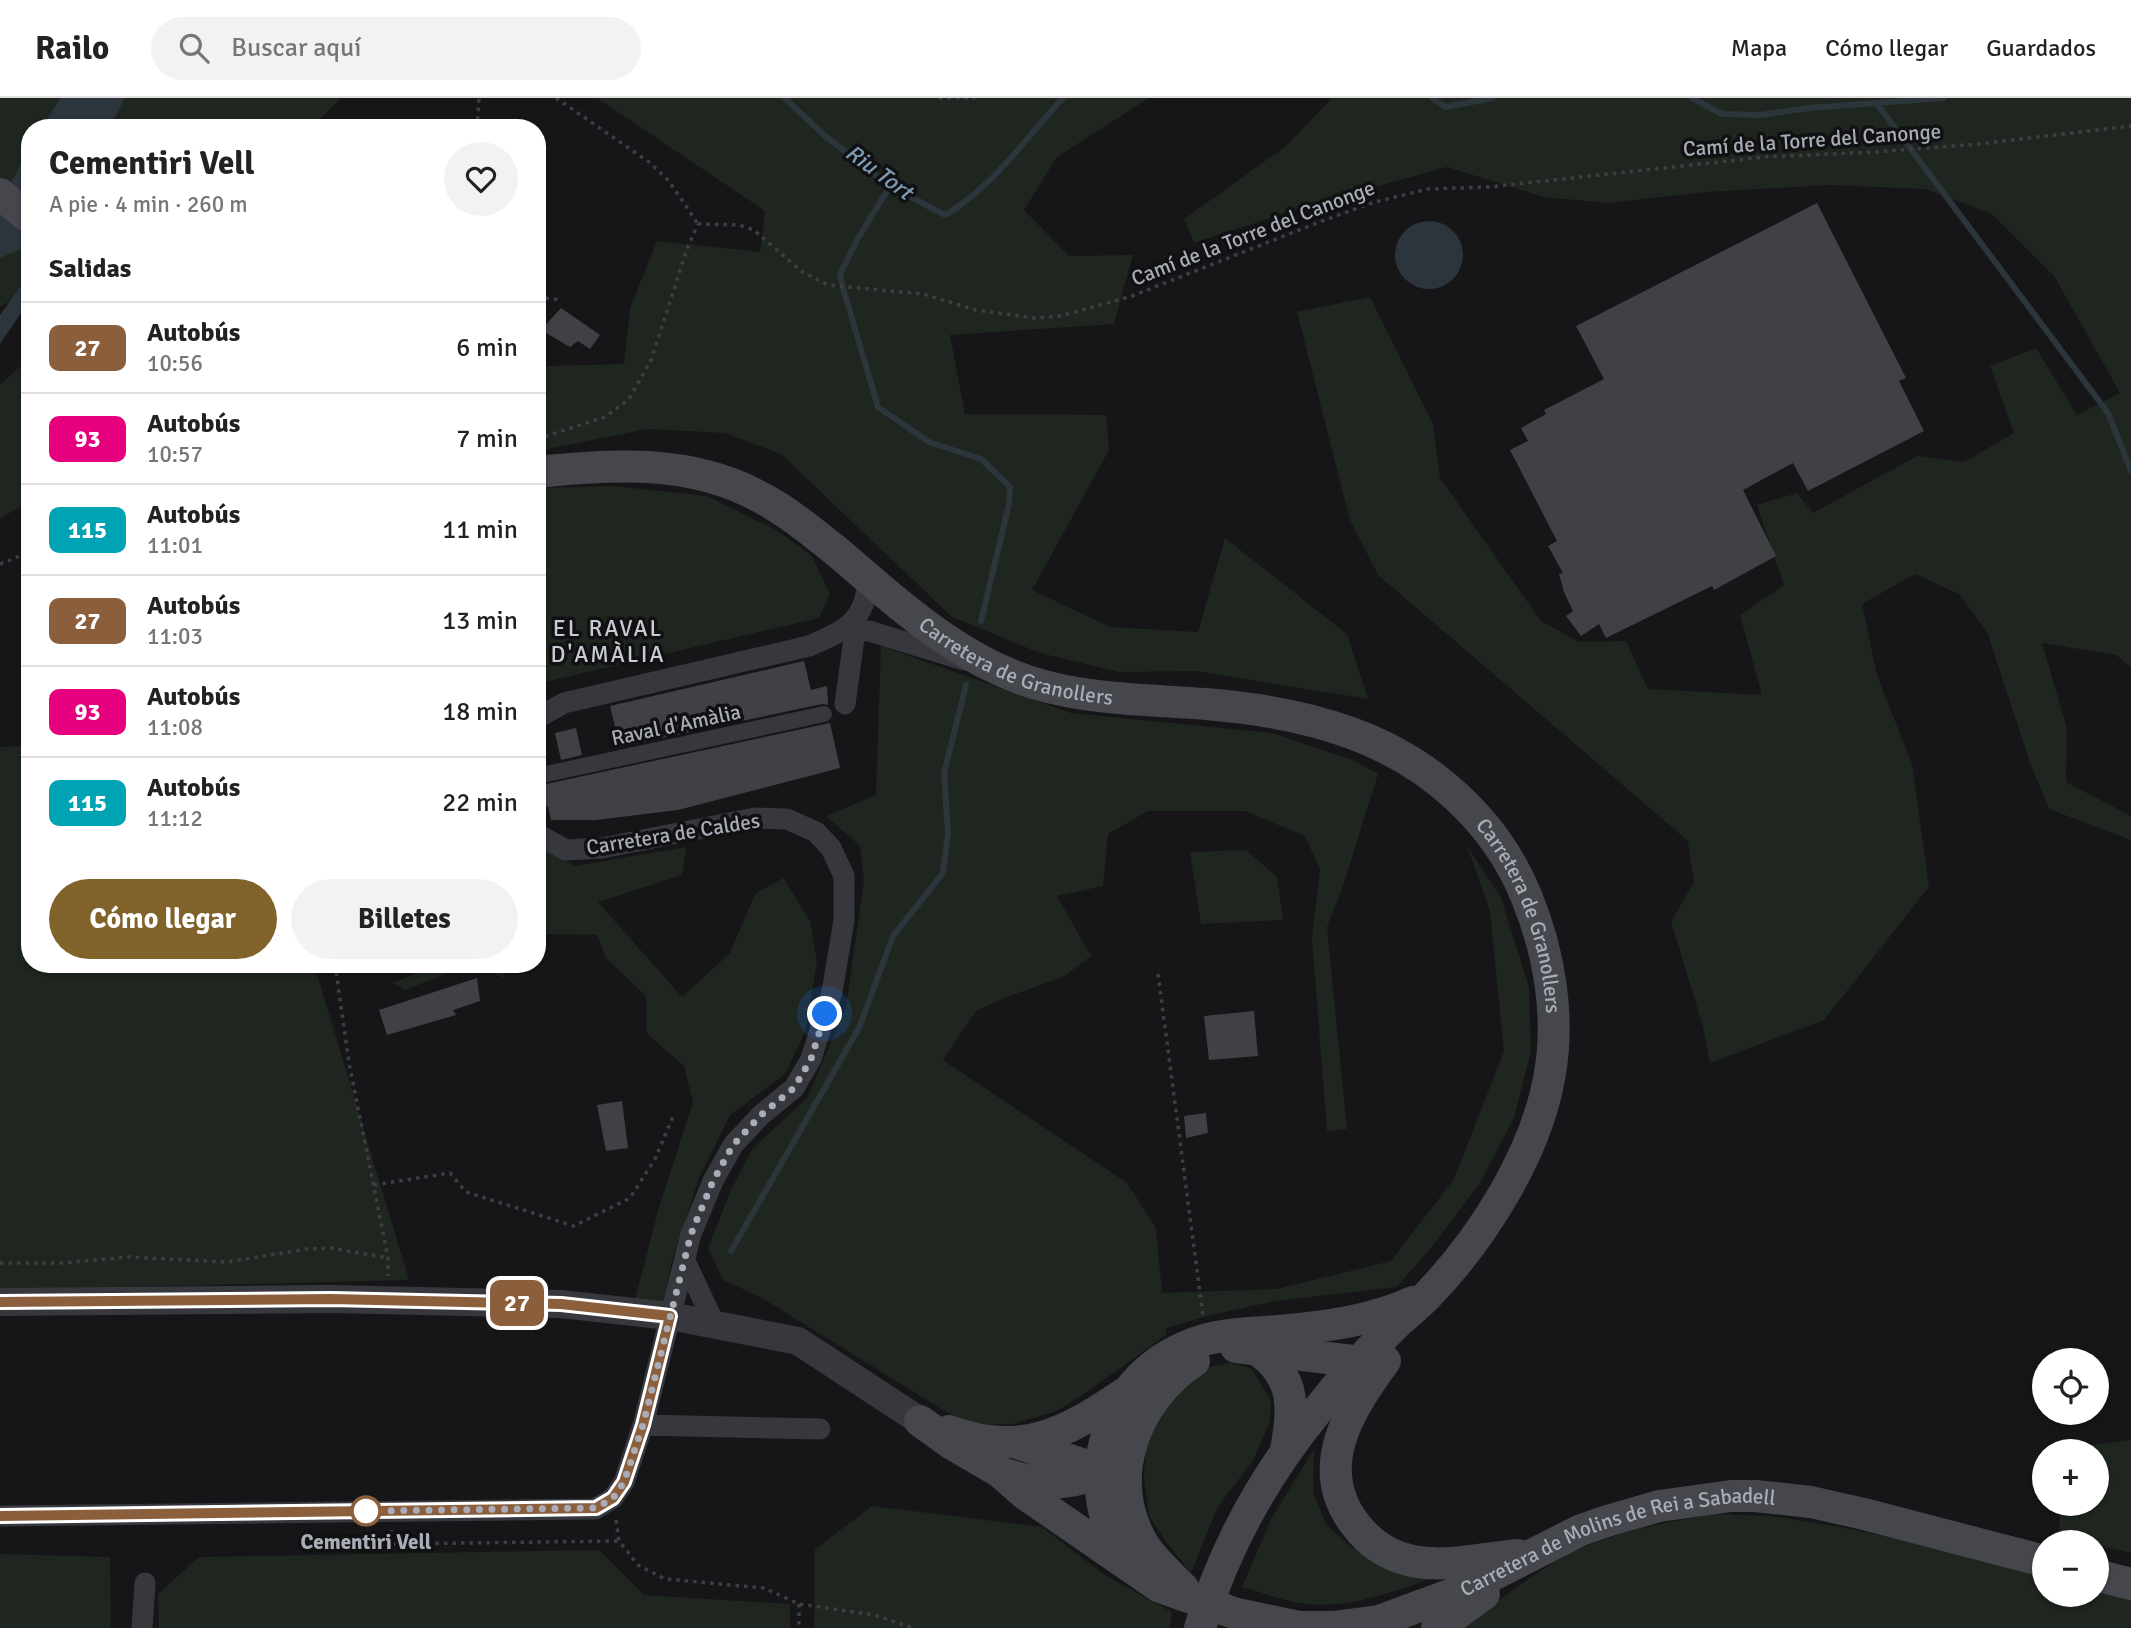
<!DOCTYPE html>
<html lang="es">
<meta charset="utf-8">
<style>
:root{--surface:#fff;--page:#f2f2f2;--text:#222;--muted:#767676;--line:#e0e0e0;--accent:#80622a}
body{margin:0;font-family:Signika,sans-serif;background:var(--page);color:var(--text);height:100vh;display:flex;flex-direction:column;font-size:26px;white-space:nowrap}
*{box-sizing:border-box;margin:0}
p{font-size:23px;color:var(--muted)}
.icon{flex:none;width:38px;height:38px;fill:none;stroke:currentColor;stroke-width:2;stroke-linecap:round;stroke-linejoin:round}
.map{position:relative;flex:1;overflow:hidden}
.details{position:absolute;left:21px;top:21px;width:525px;height:854px;display:flex;flex-direction:column;background:var(--surface);border-radius:28px;box-shadow:0 2px 5px #0004}
.details>*{flex:none}
.badge{padding:0 14px;border-radius:10px;font-size:24px;line-height:46px}
.tools{position:absolute;left:2032px;top:1250px;display:grid;gap:14px}
.tools a{display:grid;place-items:center;width:77px;height:77px;border-radius:50%;background:var(--surface);box-shadow:0 2px 5px #0004;font-size:35px}
.you{position:absolute;width:35px;height:35px;margin:-18px;border:5px solid #fff;border-radius:50%;background:#1a73e8;box-shadow:0 0 0 10px #1a73e833}
.map>.badge{position:absolute;translate:-50% -50%;box-shadow:0 0 0 4px #fff}
h2{padding:0 28px;font-size:26px;line-height:63px}
.round{display:grid;place-items:center;flex:none;width:74px;height:74px;border-radius:37px;background:var(--page)}
.overview{display:flex;align-items:center;justify-content:space-between;height:119px;padding:0 28px}
h1{font-size:33px;font-weight:800;line-height:52px}
.primary-button{display:flex;gap:14px;margin-top:auto;padding:14px 28px}
.primary-button a{flex:1;height:80px;border-radius:42px;background:var(--accent);color:#fff;font-size:28px;font-weight:800;line-height:80px;text-align:center}
.primary-button a+a{background:var(--page);color:var(--text)}
ul{padding:0;list-style:none}
li{display:flex;align-items:center;gap:21px;height:91px;padding:0 28px;border-top:2px solid var(--line)}
li div{flex:1}
li b{display:block;font-size:26px}
li em{font-style:normal}
li .badge{min-width:77px;font-weight:700;text-align:center}
header{display:flex;align-items:center;gap:42px;box-sizing:border-box;height:98px;padding:0 35px;background:var(--surface);border-bottom:2px solid var(--line)}
header strong{font-size:33px}
nav{display:flex;gap:38px;margin-inline-start:auto;font-size:24px}
.search{width:490px;height:63px;background:var(--page);display:flex;align-items:center;gap:18px;box-sizing:border-box;padding:0 24px;border-radius:38px;color:var(--muted);font-size:26px}
.map>svg:first-child{display:block}
</style>
<header>
<strong>Railo</strong>
<div class="search"><svg class="icon" aria-label="search" viewBox="0 0 24 24"><circle cx="10" cy="10" r="6"/><path d="M15 15l6 6"/></svg>Buscar aquí</div>
<nav><a>Mapa</a><a>Cómo llegar</a><a>Guardados</a></nav>
</header>
<div class="map">
<svg width="2131" height="1530" viewBox="0 0 2131 1530">
<rect width="100%" height="100%" fill="#161618"/>
<path fill="#1e261f" d="M0 0H341L311 30H30V191L0 209Z
M597 0H1149L1057 59 1024 112 1069 158 1133 157 1114 226 950 237 965 316 1106 317 1109 352 1032 492 1110 529 1198 534 1225 440 1347 536 1368 601 1196 573 1119 574 1040 555 952 519 781 356 725 335 648 331 537 353V266L547 268 624 266 630 210 657 143 760 154 765 113Z
M1332 0H2131V569L2116 557 2042 545 2067 630 2066 684 2131 718V742L2049 711 2031 667 1987 534 1959 496 1915 476 1862 506 1877 577 1912 666 1929 789 1824 922 1710 965 1702 925 1671 824 1694 784 1688 743 1378 477 1350 422 1297 214 1370 199 1433 326 1440 380 1541 523 1579 544 1626 543 1648 591 1762 597 1740 517 1784 487 1757 407 1797 395 1813 415 1917 358 1964 364 2014 335 1990 268 2036 250 2077 317 2120 295 2054 178 1992 116 1926 91 1829 87 1707 94 1607 105 1544 99 1447 69 1310 107 1194 145 1184 121 1286 48Z
M30 259V402L0 421V287Z
M613 388 707 398 778 433 812 458 830 496 819 520 541 585 537 578V390Z
M881 548 1071 615 1272 635 1355 663 1378 676 1342 791 1327 829 1347 1031 1327 1033 1312 840 1320 772 1305 738 1245 713H1148L1108 736 1103 788 1057 798 1091 858 1063 879 1004 900 976 913 943 962 1127 1085 1156 1130 1162 1195 1277 1191 1391 1163 1454 1081 1504 953 1490 813 1467 748 1501 800 1529 889 1531 953 1514 1020 1480 1085 1431 1150 1397 1189 1276 1203 1211 1217 1166 1230V1237L1087 1294 1057 1313 1013 1326 980 1327 946 1314 762 1200 723 1182 708 1150 731 1092 752 1051 807 1000 846 909 864 782 860 748 826 718 876 697Z
M30 633V866H311L317 876 409 1182 0 1192V649L25 648Z
M537 748 575 768 686 749 682 777 598 804 682 899 730 855 755 796 783 780 810 823 817 865 805 934 785 976 730 1017 699 1080 672 1162 663 1205H634L658 1113 693 1004 684 968 647 936 646 898 606 860 597 837 537 836Z
M1246 752 1277 779 1283 822 1201 826 1190 754Z
M439 866H504V880L471 866 405 892 393 885Z
M1230 1265 1251 1270 1271 1303 1270 1323 1254 1361 1217 1410 1191 1475 1167 1445 1149 1418 1144 1379 1146 1343 1174 1299 1210 1269Z
M2131 1342V1455L2097 1447 2096 1444H2082L2059 1439 2060 1405H2096V1353H2062V1351Z
M1314 1351 1313 1395 1326 1426 1350 1448 1391 1472 1438 1478C1391 1495 1341 1515 1289 1503 1273 1499 1257 1493 1242 1489L1271 1421Z
M872 1408 1042 1429 1105 1477 1172 1514 1170 1530H814L815 1451Z
M1715 1416 1771 1418 1840 1429 1913 1444 2044 1477V1496H2096L2097 1490 2131 1499V1530H1461C1499 1503 1546 1464 1589 1447 1629 1431 1672 1423 1715 1416Z
M599 1452 644 1497 790 1506V1530H159L158 1496 199 1459Z
M0 1456 110 1459 111 1530H0Z"/>
<path fill="#2c353c" d="M60 0H125L109 30H42Z
M30 49V202L0 246V217L22 186 29 157 27 148 0 160V106Z
M1395 157a34 34 0 1 1 68 0a34 34 0 1 1-68 0Z"/>
<g fill="none" stroke-linecap="round" stroke-linejoin="round">
<path stroke="#2c353c" stroke-width="6" d="M785 0 825 38 890 88 945 117C994 88 1025 41 1063 0
M1432 0 1445 9 1493 0
M1692 0 1722 16 1761 17 1809 10 1944 0
M1877 6 2108 315 2131 373
M890 88 857 142 840 176 843 190 878 309 929 344 981 361 1010 389 1009 406 981 523
M731 1153 859 930 893 838 943 775 948 735 944 675 966 587"/>
</g>
<path fill="#404145" d="M1817 105 1906 280 1899 283 1924 333 1808 393 1793 365 1743 392 1776 458 1714 492 1712 488 1606 540 1599 526 1581 538 1566 518 1573 513 1564 494 1559 476 1563 475 1548 448 1557 443 1510 352 1528 343 1521 330 1546 316 1544 312 1604 281 1576 228Z
M561 210 600 237 590 251 578 243 570 249 541 232Z
M804 563 811 592 827 588 828 607 822 606 620 649 610 608Z
M830 625 840 670 678 712 596 722H551L548 708 537 715V688Z
M576 630 582 657 561 662 555 635Z
M477 880 480 903 453 912 456 917 387 937 379 912Z
M1254 913 1258 958 1209 962 1204 918Z
M622 1003 628 1050 606 1053 597 1007Z
M1206 1015 1208 1035 1186 1040 1184 1018Z"/>
<g fill="none" stroke-linecap="round" stroke-linejoin="round">
<path stroke="#3d3f44" stroke-width="3.5" stroke-dasharray="3.5 5" stroke-linecap="butt" d="M556 0 649 64 669 83 698 126
M939 0H975
M477 30 479 0
M698 126 739 127 754 132 801 173 828 187 923 196 976 212 1034 220 1061 218 1132 198 1322 123 1375 104 1428 91 1489 89 1765 59 1874 54 1978 46 2131 28
M537 199 562 202
M537 341 605 319 629 301 651 262 687 151 698 126
M0 466 30 454
M335 866 349 965 388 1160V1178
M1158 876 1203 1218
M374 1087 450 1075 466 1094 574 1128 630 1100 655 1061 674 1016
M0 1165H63L129 1159 227 1164 307 1151 331 1150 388 1160
M616 1422 619 1443 638 1467 665 1481 764 1490 799 1506 875 1517 913 1530
M391 1432 390 1446 619 1443
M799 1506V1530"/>
<path stroke="#37383d" stroke-width="16" d="M537 678 824 616"/>
<path stroke="#37383d" stroke-width="21" d="M844 533H869L964 562
M845 606 855 533
M537 620 564 605 809 548C844 533 866 524 868 481
M685 1163 715 1227
M643 1327 820 1331
M0 1418 595 1411 613 1400 624 1384 643 1327 691 1136 713 1083 733 1047 761 1017 794 990 811 961 832 894 844 822V778L831 750 816 734 787 721 755 720 602 750 566 752 537 736
M142 1530 145 1485"/>
<path stroke="#37383d" stroke-width="28" d="M0 1204 331 1201 561 1206 670 1218 798 1243 920 1323"/>
<g stroke="#45474d" stroke-width="32">
<path d="M0 96 30 120"/>
<path id="s1" d="M537 374C613 366 691 361 760 399 789 414 816 437 841 457 903 510 966 569 1048 589 1100 602 1153 602 1206 606 1255 610 1305 618 1351 635 1429 663 1496 722 1527 800 1549 854 1560 917 1550 975 1537 1055 1482 1141 1427 1198 1417 1208 1407 1216 1397 1225 1369 1252 1341 1282 1317 1313 1264 1378 1224 1450 1200 1530"/>
<path d="M1236 1249 1361 1264"/>
<path d="M1258 1252C1297 1281 1293 1309 1286 1353"/>
<path d="M1385 1263C1349 1311 1312 1370 1355 1426 1369 1445 1389 1458 1412 1463 1447 1470 1484 1460 1518 1457"/>
<path id="s2" d="M920 1323 952 1346 1000 1374 1025 1396 1160 1489 1237 1516 1299 1529H1333L1379 1523 1463 1492 1581 1432 1607 1423 1659 1408 1731 1398H1755L1811 1404 1864 1416 2044 1463"/>
<path d="M949 1333C1020 1360 1067 1335 1125 1295"/>
<path d="M1017 1345 1100 1372 1104 1378"/>
<path d="M1008 1377C1042 1388 1090 1391 1113 1357"/>
<path d="M1127 1465C1103 1429 1094 1386 1105 1344 1118 1293 1153 1257 1204 1242 1227 1235 1254 1235 1278 1233 1323 1229 1371 1223 1413 1204"/>
<path d="M2096 1477 2131 1486"/>
<path d="M1183 1490C1169 1476 1153 1462 1143 1446 1105 1380 1134 1303 1194 1263"/>
<path d="M1437 1530 1484 1496"/>
</g>
</g>
<g fill="none" stroke-linecap="round" stroke-linejoin="round">
<g stroke="#fff" stroke-width="16">
<path id="line" d="M0 1204 331 1201 561 1206 670 1218 643 1327 624 1384 613 1400 596 1410 0 1418"/>
</g>
<use href="#line" stroke="#8b5e3c" stroke-width="10"/>
<path stroke="#a8adb8" stroke-width="7" stroke-dasharray="0 12.6" d="M366 1413 596 1410 613 1400 624 1384 643 1327 691 1136 713 1083 733 1047 761 1017 794 990 811 961 825 916"/>
</g>
<circle fill="#fff" stroke="#8b5e3c" stroke-width="3.5" cx="366" cy="1413" r="14"/>
<g text-anchor="middle" dominant-baseline="central" stroke-width="7" stroke-linejoin="round" paint-order="stroke">
<g font-size="21" fill="#a8adb8" stroke="#111113">
<text transform="translate(1812 42) rotate(-4)">Camí de la Torre del Canonge</text>
<text transform="translate(1253 135) rotate(-21)">Camí de la Torre del Canonge</text>
<text stroke="none"><textPath href="#s1" startOffset="537">Carretera de Granollers</textPath></text>
<text transform="translate(676 627) rotate(-12)">Raval d'Amàlia</text>
<text transform="translate(673 736) rotate(-9)">Carretera de Caldes</text>
<text stroke="none"><textPath href="#s1" startOffset="1146">Carretera de Granollers</textPath></text>
<text stroke="none"><textPath href="#s2" startOffset="772">Carretera de Molins de Rei a Sabadell</textPath></text>
</g>
<g font-size="21" font-weight="bold" fill="#a8adb8" stroke="#111113">
<text x="366" y="1444">Cementiri Vell</text>
</g>
<g font-size="23" font-style="italic" fill="#7f9bb3" stroke="#111113">
<text transform="translate(879 74) rotate(36)">Riu Tort</text>
</g>
<g font-size="23" letter-spacing="2" fill="#c9ccd4" stroke="#111113">
<text x="608" y="530">EL RAVAL<tspan x="608" dy="26">D'AMÀLIA</tspan></text>
</g>
</g>
</svg>
<div class="tools">
<a><svg class="icon" aria-label="locate" viewBox="0 0 24 24"><circle cx="12" cy="12" r="6"/><path d="M12 2v4M12 18v4M2 12h4M18 12h4"/></svg></a>
<a>+</a>
<a>−</a>
</div>
<div class="you" style="left:825px;top:916px"></div>
<b class="badge" style="left:517px;top:1205px;background:#8b5e3c;color:#fff">27</b>
<section class="details">
<div class="overview"><div><h1>Cementiri Vell</h1><p>A pie · 4 min · 260 m</p></div><a class="round"><svg class="icon" aria-label="heart" viewBox="0 0 24 24"><path d="M12 20l-8-8c-3-5 5-10 8-4 3-6 11-1 8 4z"/></svg></a></div>
<h2>Salidas</h2>
<ul>
<li><span class="badge" style="background:#8b5e3c;color:#fff">27</span><div><b>Autobús</b><p>10:56</p></div><em>6 min</em></li>
<li><span class="badge" style="background:#e6007e;color:#fff">93</span><div><b>Autobús</b><p>10:57</p></div><em>7 min</em></li>
<li><span class="badge" style="background:#00a3b4;color:#fff">115</span><div><b>Autobús</b><p>11:01</p></div><em>11 min</em></li>
<li><span class="badge" style="background:#8b5e3c;color:#fff">27</span><div><b>Autobús</b><p>11:03</p></div><em>13 min</em></li>
<li><span class="badge" style="background:#e6007e;color:#fff">93</span><div><b>Autobús</b><p>11:08</p></div><em>18 min</em></li>
<li><span class="badge" style="background:#00a3b4;color:#fff">115</span><div><b>Autobús</b><p>11:12</p></div><em>22 min</em></li>
</ul>
<div class="primary-button"><a>Cómo llegar</a><a>Billetes</a></div>
</section>
</div>
